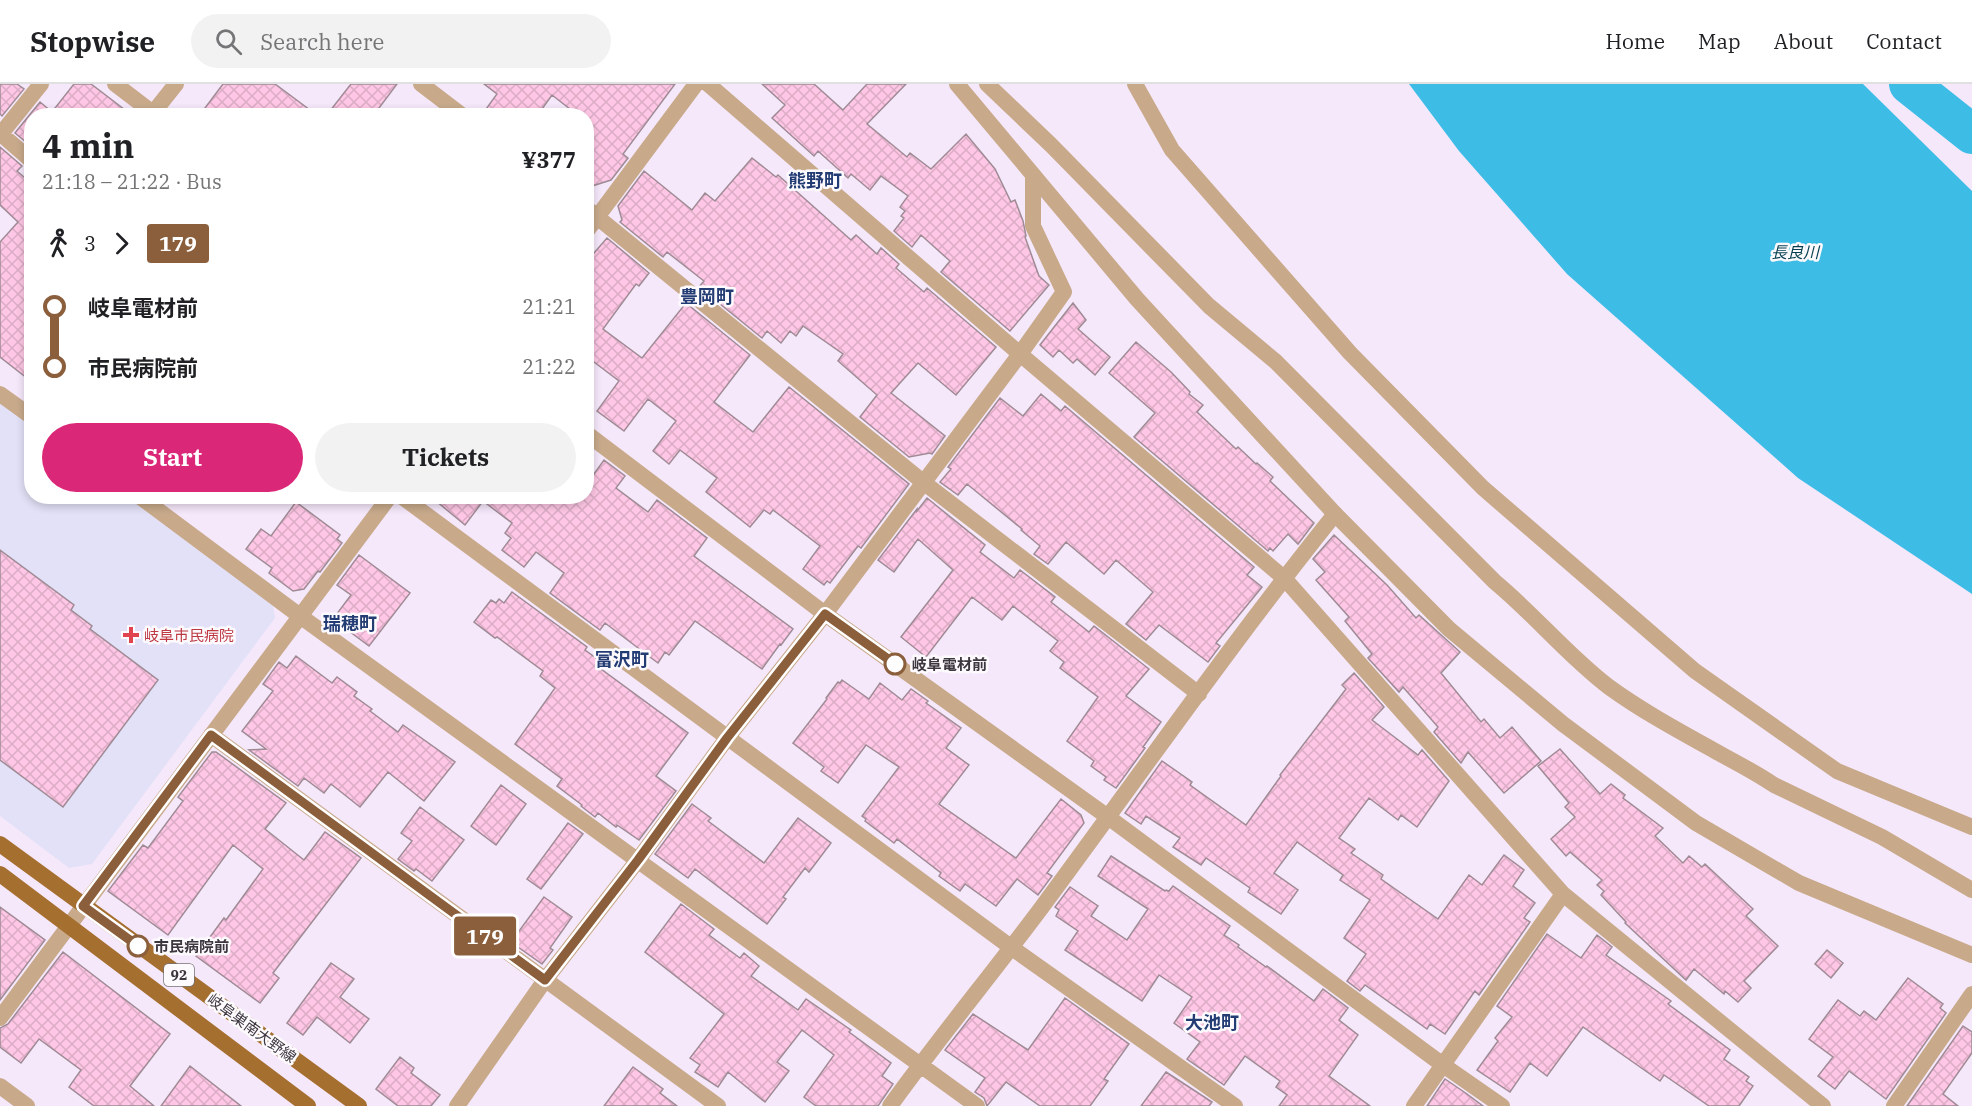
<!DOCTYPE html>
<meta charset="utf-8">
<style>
:root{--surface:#fff;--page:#f2f2f2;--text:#202124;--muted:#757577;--line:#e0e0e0;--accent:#db2777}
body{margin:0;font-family:"IBM Plex Serif","Noto Sans JP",serif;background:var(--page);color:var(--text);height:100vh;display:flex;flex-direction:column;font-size:22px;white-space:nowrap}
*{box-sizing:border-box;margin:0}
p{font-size:20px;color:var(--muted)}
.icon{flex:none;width:33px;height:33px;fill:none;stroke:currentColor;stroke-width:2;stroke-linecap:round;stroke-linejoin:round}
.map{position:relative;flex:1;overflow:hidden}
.panel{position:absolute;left:24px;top:24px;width:570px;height:396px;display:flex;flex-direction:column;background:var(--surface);border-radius:24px;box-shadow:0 3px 9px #0003}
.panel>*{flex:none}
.badge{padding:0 12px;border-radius:4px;font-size:21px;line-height:39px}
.map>.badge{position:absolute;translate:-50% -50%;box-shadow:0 0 0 3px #fff}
.legs{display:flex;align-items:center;gap:9px;height:66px;padding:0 18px;font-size:20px}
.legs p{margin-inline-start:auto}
.headline{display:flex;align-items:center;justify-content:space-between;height:102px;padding:0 18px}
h1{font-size:33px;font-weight:700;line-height:45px}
.primary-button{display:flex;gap:12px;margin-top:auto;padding:12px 18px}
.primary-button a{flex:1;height:69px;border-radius:36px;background:var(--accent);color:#fff;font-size:24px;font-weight:700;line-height:69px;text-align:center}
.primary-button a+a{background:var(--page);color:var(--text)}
ul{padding:0 18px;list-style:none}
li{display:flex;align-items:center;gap:21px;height:60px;font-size:22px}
li i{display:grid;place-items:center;width:9px;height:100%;margin:0 8px;background:currentColor}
li i::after{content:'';width:15px;height:15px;margin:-8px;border:4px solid;border-radius:50%;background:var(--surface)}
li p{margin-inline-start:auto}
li:first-child i{background:linear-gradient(#0000 50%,currentColor 0)}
li:last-child i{background:linear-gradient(currentColor 50%,#0000 0)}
header{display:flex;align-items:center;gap:36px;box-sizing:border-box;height:84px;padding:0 30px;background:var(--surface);border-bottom:2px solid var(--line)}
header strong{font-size:28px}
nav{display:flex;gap:33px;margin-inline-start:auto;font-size:21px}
.search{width:420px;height:54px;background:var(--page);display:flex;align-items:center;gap:15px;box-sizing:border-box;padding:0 21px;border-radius:33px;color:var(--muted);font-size:22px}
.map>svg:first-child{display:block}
</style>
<header>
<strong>Stopwise</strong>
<div class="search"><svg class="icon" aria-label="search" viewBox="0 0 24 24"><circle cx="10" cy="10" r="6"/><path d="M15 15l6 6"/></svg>Search here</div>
<nav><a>Home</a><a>Map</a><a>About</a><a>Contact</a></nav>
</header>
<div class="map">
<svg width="1972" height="1022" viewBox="0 0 1972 1022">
<defs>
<pattern id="building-cross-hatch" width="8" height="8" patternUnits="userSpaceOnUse" patternTransform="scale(1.5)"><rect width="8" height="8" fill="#ffc7e5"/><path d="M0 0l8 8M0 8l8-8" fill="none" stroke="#dbacc6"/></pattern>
</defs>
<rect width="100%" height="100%" fill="#f6e8fb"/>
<path fill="#e3e1f7" d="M0 318 31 342 32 412 127 413 273 522 275 534 92 780 69 784 0 732Z"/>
<path fill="#3dbde6" d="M1409 0H1863L1972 107V510L1798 394 1567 190 1459 67Z"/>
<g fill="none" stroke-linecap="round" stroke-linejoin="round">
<path stroke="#3dbde6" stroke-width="40" d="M1909 0 1972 50"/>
</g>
<path fill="url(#building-cross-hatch)" stroke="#9f8b95" stroke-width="1.5" d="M0 0H17L24 5 2 32 0 30Z
M74 0H91L133 32H32V63L15 49 40 18 52 28Z
M223 0H275L318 32H199Z
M351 0H397L373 32H326Z
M484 0H675L623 70 628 74 611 96 586 104V32H579L552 11 537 32H481L497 10Z
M762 0H814L843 26 867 0H906L867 40 907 73 910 69 931 85 966 50 995 85 1011 118 1015 116 1023 137 1026 152 1025 153 1039 192 1049 201 1010 247 941 188 950 177 921 151 912 163 894 147 904 134 901 132 905 127 900 123 908 112 881 92 870 106 851 90 848 94 818 67 814 72 772 34 785 21Z
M0 63 22 82 17 87 32 100V298L0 273V158L18 138 0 121Z
M752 74 776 93 778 91 851 156 856 151 877 170 881 164 899 180 896 184 924 208 927 204 996 263 956 311 918 279 891 309 945 352 932 370 930 369 909 373 860 333 877 311 838 277 843 270 803 242 796 252 790 247 781 259 767 247 762 254 699 203 704 197 667 168 663 173 620 138 622 136 618 122 644 87 692 126 705 109 715 117Z
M607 154 649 189 639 202 636 200 603 245 642 274 686 219 750 271 714 318 753 348 789 303 909 400 861 464 858 462 830 499 827 497 824 501 803 485 820 462 773 426 770 430 764 426 750 443 706 408 717 394 680 366 669 380 653 367 676 337 648 315 624 347 597 327 619 297 586 272V163L594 169Z
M1073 219 1086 236 1078 245 1110 273 1095 291 1077 275 1073 279 1059 266 1053 273 1040 261Z
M1136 258 1171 288 1190 308 1189 310 1203 321 1197 328 1236 365 1238 363 1256 380 1257 379 1273 393 1270 397 1314 439 1298 460 1288 450 1273 467 1270 464 1268 467 1134 353 1155 329 1109 289Z
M1041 310 1061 327 1065 322 1254 483 1247 491 1262 503 1216 559 1220 562 1208 578 1159 541 1146 556 1126 540 1153 508 1116 476 1104 490 1066 458 1048 480 1034 470 1040 462 1021 446 1022 445 967 400 958 411 940 398 951 385 948 383 1000 314 1023 332Z
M604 376 625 392 616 404 648 428 657 416 707 454 694 472 793 545 781 561 780 560 762 585 695 537 669 571 665 568 658 579 605 539 600 546 550 509 564 489 536 468 524 483 502 466 511 454 505 449 512 439 483 417 465 441 430 412H586V385L594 390Z
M927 414 985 461 980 468 1014 494 1020 486 1055 513 1051 518 1089 548 1094 542 1149 585 1126 612 1161 638 1143 663 1145 664 1116 704 1104 696 1106 693 1091 682 1094 677 1067 657 1098 613 1060 584 1064 578 1050 567 1058 557 1013 522 1002 536 972 513 926 573 901 553 953 486 918 455 894 488 878 476 917 425V427Z
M296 418 340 451 337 455 342 459 320 488 318 487 304 505 293 507 269 489 272 484 246 465 261 445 271 452Z
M1334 451 1387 501 1416 534 1419 531 1460 568 1441 589 1481 638 1484 635 1500 654 1512 643 1541 677 1504 709 1468 668 1461 679 1434 648 1438 643 1403 603 1399 608 1368 574 1372 570 1345 537 1349 533 1316 496 1325 488 1313 475Z
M0 466 74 521 71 526 92 542 90 545 158 596 63 723 0 676Z
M359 471 410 509 369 562 333 535 351 511 337 501Z
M512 508 587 563 585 566 600 577 597 582 688 649 656 692 676 707 639 756 617 741 616 743 598 729 595 733 581 722 582 721 557 702 562 695 515 660 555 604 540 592 543 587 497 553 495 554 474 538 491 516 496 519 499 515 504 519Z
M296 572 332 599 337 593 357 608 354 612 372 625 370 627 398 648 403 641 455 678 424 717 388 688 360 723 331 700 324 709 304 694 298 702 249 666 266 665 242 647 273 607 263 600 279 578 287 584Z
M1354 589 1384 623 1372 636 1418 671 1422 666 1449 697 1417 743 1401 731 1398 736 1369 714 1339 754 1355 765 1351 769 1383 791 1381 795 1438 835 1469 791 1482 801 1504 771 1524 786 1513 802 1535 819 1524 834 1530 838 1479 911 1475 907 1445 950 1430 940 1427 945 1365 901 1360 907 1347 897 1366 870 1344 854 1370 816 1340 796 1343 791 1297 758 1274 789 1298 806 1281 830 1248 808 1250 804 1206 774 1201 781 1173 763 1180 754 1146 732 1141 740 1125 729 1162 677 1192 698 1190 701 1246 741 1281 692 1280 691 1346 605 1342 601Z
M842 596 869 615 880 599 902 616 911 605 928 617 926 619 961 644 946 664 969 681 939 720 1016 774 1061 715 1081 731 1084 739 1047 789 1052 792 1038 811 1017 795 996 822 965 800 960 807 939 792 941 789 897 755 894 759 865 737 866 735 862 732 899 683 866 661 838 699 821 687 824 683 793 659 827 615 826 614 838 598 840 599Z
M1560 665 1600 710 1611 700 1625 711 1623 714 1663 744 1655 752 1683 779 1689 772 1702 783 1705 780 1753 825 1746 832 1778 862 1744 897 1751 904 1738 918 1725 907 1724 910 1694 885 1686 896 1625 839 1626 838 1601 811 1604 807 1597 801 1602 796 1570 768 1566 772 1551 755 1575 733 1565 723 1569 719 1538 682Z
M212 668H216L286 719 265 745 304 776 325 748 361 774 273 889 279 894 260 919 196 872 224 834 226 836 263 785 233 761 168 851 108 807 143 761 148 764 183 717 178 713Z
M501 701 526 720 496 761 471 742Z
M692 720 711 734 708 737 764 779 798 734 831 759 809 788 805 784 783 813 786 815 767 840 695 785 688 794 655 770Z
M420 723 464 756 432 797 416 785 414 787 398 775 412 757 401 749Z
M568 739 583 750 541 805 527 795Z
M1111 772 1165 807 1166 806 1169 807 1173 802 1230 842 1224 851 1239 861 1238 863 1266 883 1267 882 1314 917 1323 905 1348 924 1339 936 1358 951 1329 992 1370 1022H1279L1287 1011 1276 1003 1280 997 1245 972 1224 1001 1187 975 1200 958 1174 939 1192 913 1159 891 1142 917 1065 866 1078 847 1056 832 1059 826 1055 823 1070 803 1098 822 1091 832 1127 856 1148 825 1098 792Z
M544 813 572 833 550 864 553 866 542 880 511 858Z
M681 820 714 845 709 851 740 874 744 869 759 882 751 892 798 926 806 915 851 946 849 948 891 979 882 992 893 1000 878 1022H816L804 1013 834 971 802 946 777 978 789 987 765 1018 728 988 718 1003 695 988 700 981 690 974 724 930 645 868Z
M0 823 45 856 0 916Z
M1547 850 1581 874 1597 851 1612 863 1606 871 1671 917 1668 920 1730 966 1724 975 1749 993 1746 997 1753 1002 1739 1022H1709L1664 991 1660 997 1583 943 1547 992 1530 979 1510 1008 1477 986 1498 957 1495 954 1512 933 1497 922Z
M1827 866 1843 879 1831 894 1815 880Z
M63 868 170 950 130 1002 154 1022H94L69 1003 81 986 39 955 21 979 0 963V944L8 940Z
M331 879 354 895 340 913 369 935 350 959 317 933 303 951 287 939Z
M1908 894 1943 920 1940 924 1946 929 1886 1015 1849 987 1835 1005 1818 992 1833 973 1809 955 1838 916 1860 932 1864 927 1876 936Z
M1065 914 1129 960 1104 995 1108 997 1090 1022H1040L1006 998 987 1022 984 1014 975 1008 985 994 945 966 973 930 1028 966Z
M1963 942 1972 948V969L1943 1010 1958 1022H1907Z
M400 973 414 984 411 989 440 1011 431 1022H398L376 1005Z
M190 982 241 1022H161Z
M633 983 663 1005 660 1009 677 1022H604Z
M1166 988 1212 1018 1209 1022H1141Z
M1445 995 1467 1010 1483 1022H1427Z"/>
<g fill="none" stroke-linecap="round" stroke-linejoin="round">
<path stroke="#c8aa8b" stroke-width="16" d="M115 0 157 32
M421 0 463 32
M708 0 1020 270 1284 494 1563 810 1823 1022
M987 0 1051 61 1209 222 1275 277 1495 498C1535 531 1568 572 1609 603 1642 627 1679 647 1715 667 1735 678 1755 688 1774 701L1882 753 1972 806
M1135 0 1172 66 1350 269 1483 404 1695 587 1837 687 1972 743
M153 29 176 0
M0 51 41 0
M2 51 32 77
M586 124 923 398 1199 610
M586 148 696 0
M0 310 32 333
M586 349 825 530 1108 733 1443 981 1502 1022
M139 412 300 532 977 1022
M401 412 1012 864 1235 1022
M211 651 718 1022
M545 896 638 776 727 654 825 530 1020 270 1064 208 1033 142V91
M0 934 390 412
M0 1002 27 1022
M890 1022C939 954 992 890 1042 823 1139 692 1233 557 1335 430
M1414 1022 1563 810
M1894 1022 1972 910"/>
<path stroke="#c8aa8b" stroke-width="16" d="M957 0 1137 215 1335 430 1449 545 1563 640 1696 739 1799 799 1972 871
M457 1022 545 896"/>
<path stroke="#a56f2f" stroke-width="16" d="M0 760 359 1022
M0 790 308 1022"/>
</g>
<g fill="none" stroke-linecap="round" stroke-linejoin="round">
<g stroke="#fff" stroke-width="14">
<path id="line-1" d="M138 862 83 822 211 651 545 896 638 776 727 654 825 530 895 580"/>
</g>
<use href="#line-1" stroke="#8b5e3c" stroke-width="9"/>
</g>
<path fill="#e0444e" stroke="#fdfafe" stroke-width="2" d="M128 542h6v6h6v6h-6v6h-6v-6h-6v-6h6z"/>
<g fill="#fff" stroke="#8b5e3c" stroke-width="3">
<circle cx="895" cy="580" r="10"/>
<circle cx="138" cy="862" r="10"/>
</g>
<g text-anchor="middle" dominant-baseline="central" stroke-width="5" stroke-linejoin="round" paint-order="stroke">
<rect fill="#fdfafe" stroke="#767278" stroke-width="1.5" x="164" y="880" width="30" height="22" rx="4.5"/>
<g font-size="14" font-weight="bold" fill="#3c373e">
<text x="179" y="891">92</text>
</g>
<g font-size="15" fill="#be3a42" stroke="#fdfafe" text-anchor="start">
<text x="144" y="551">岐阜市民病院</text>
</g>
<g font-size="15" font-weight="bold" fill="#3c373e" stroke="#fdfafe" text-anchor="start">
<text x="912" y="580">岐阜電材前</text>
<text x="154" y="862">市民病院前</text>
</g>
<g font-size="15" fill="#3c373e" stroke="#fdfafe">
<text transform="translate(252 944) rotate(36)">岐阜巣南大野線</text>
</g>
<g font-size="16" font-style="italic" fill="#043e4f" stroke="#fdfafe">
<text x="1795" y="168">長良川</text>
</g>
<g font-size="18" font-weight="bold" fill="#233d74" stroke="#fdfafe">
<text x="815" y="96">熊野町</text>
<text x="707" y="212">豊岡町</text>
<text x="350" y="539">瑞穂町</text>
<text x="622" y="575">富沢町</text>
<text x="1212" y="938">大池町</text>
</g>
</g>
</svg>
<b class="badge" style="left:485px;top:852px;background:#8b5e3c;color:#fff">179</b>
<section class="panel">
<div class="headline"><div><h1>4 min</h1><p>21:18 – 21:22 · Bus</p></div><b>¥377</b></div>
<div class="legs"><svg class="icon" aria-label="walk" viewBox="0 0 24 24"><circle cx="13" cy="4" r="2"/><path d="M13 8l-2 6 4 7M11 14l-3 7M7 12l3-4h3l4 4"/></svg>3<svg class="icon" aria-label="forward" viewBox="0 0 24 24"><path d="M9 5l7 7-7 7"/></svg><b class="badge" style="background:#8b5e3c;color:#fff">179</b></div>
<ul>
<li><i style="color:#8b5e3c"></i><b>岐阜電材前</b><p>21:21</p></li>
<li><i style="color:#8b5e3c"></i><b>市民病院前</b><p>21:22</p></li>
</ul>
<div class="primary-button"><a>Start</a><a>Tickets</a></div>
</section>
</div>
